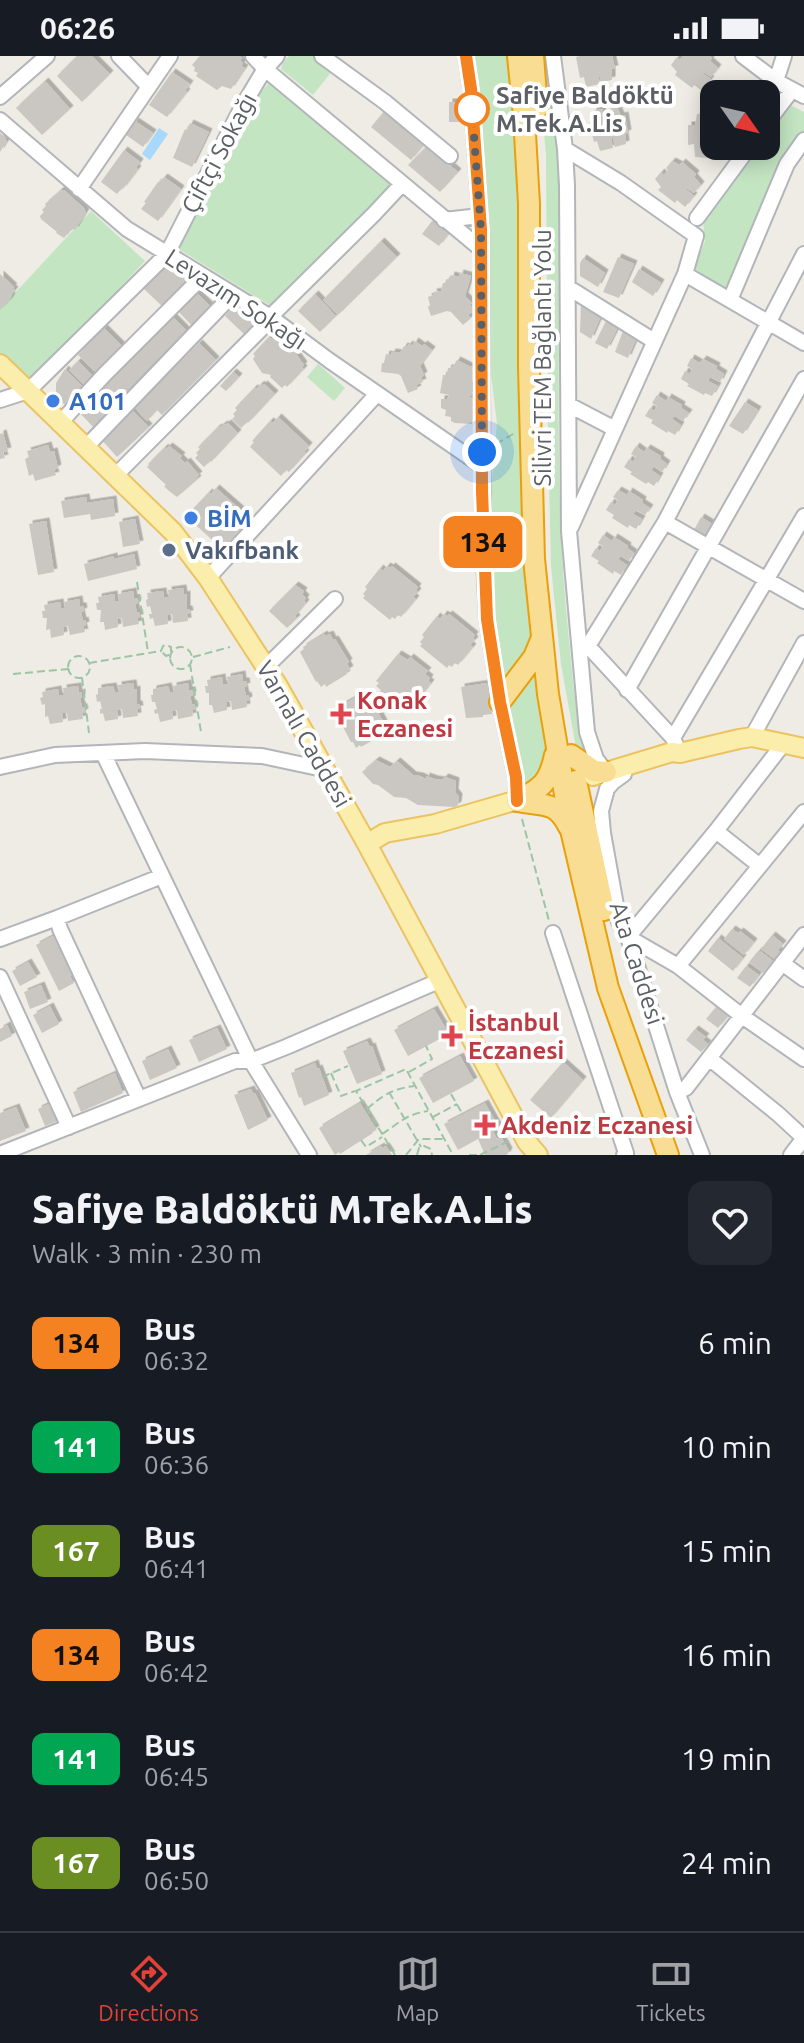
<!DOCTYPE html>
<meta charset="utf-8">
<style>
:root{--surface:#171b24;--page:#242831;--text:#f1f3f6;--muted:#9ea1a6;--line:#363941;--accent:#e24237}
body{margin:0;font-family:Ubuntu,sans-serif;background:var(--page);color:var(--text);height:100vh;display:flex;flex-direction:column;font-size:30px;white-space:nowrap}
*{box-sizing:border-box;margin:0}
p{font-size:26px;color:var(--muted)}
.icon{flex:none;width:44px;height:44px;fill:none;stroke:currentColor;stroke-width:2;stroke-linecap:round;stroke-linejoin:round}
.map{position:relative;height:1099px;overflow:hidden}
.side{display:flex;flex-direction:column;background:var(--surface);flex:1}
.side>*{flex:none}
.badge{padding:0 16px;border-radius:12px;font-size:28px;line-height:52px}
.needle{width:52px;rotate:124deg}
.tools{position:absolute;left:700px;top:24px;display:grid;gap:16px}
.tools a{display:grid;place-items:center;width:80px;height:80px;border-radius:16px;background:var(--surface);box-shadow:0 4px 20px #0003;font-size:40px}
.you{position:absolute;width:40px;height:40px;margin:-20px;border:6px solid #fff;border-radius:50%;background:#1a73e8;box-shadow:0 0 0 12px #1a73e833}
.map>.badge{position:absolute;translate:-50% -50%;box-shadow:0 0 0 4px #fff}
.round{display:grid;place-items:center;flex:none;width:84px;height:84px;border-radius:16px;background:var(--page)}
.overview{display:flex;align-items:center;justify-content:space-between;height:136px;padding:0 32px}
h1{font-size:38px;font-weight:800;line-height:60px}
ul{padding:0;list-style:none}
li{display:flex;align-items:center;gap:24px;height:104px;padding:0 32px}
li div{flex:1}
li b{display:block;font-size:30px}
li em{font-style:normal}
li .badge{min-width:88px;font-weight:700;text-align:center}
.status{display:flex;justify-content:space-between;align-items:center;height:56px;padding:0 40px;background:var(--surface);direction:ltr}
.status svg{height:22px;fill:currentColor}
.tab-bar{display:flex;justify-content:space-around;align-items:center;height:112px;border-top:2px solid var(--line);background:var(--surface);font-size:22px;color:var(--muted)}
.tab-bar a{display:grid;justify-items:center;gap:4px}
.tab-bar .active{color:var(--accent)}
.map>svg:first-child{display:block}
</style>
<div class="status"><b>06:26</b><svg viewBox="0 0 49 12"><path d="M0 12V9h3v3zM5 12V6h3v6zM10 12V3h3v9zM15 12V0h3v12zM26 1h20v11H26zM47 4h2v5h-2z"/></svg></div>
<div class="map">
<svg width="804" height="1099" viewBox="0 0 804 1099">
<defs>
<filter id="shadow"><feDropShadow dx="3.5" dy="-3.5" stdDeviation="0" flood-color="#0004"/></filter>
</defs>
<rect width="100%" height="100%" fill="#eeece5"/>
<path fill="#c3e5c2" d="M289 0H314L332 15 313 39 281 13 283 7Z
M471 0H512L519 76 532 574C530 603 521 607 502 627L487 518V478L497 367 487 287V157L482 75Z
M537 0H547L561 132 559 174C560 311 554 448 569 584 573 625 576 671 591 710L577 697 561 608 551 510 548 382 546 99Z
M269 27 391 130 271 250 177 192 247 53Z
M788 48 804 56V75L778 114 726 235 694 212 705 185 703 165 758 90H766V78Z
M91 155 145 205 31 327 0 298V253Z
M318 308 345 332 334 345 307 321Z
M536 610 549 702 530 733 525 729 510 649Z"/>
<path fill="#a8d8fb" d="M159 72 168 78 150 104 142 98Z"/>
<path fill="#cac7c2" filter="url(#shadow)" d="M77 0H92L110 18 82 46 57 20Z
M200 0H239L242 2 240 5 243 7 241 10 245 12 231 33 222 30 217 34 196 20 198 17 194 15 195 12 192 9Z
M580 0H612L615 13H612V24L601 26 599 17 598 18 600 28 586 31 584 21 580 22 576 1Z
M683 0H710L712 2 710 5 718 12 711 21 704 16 702 17 711 23 702 35 694 29 692 32 675 19 677 16 671 9 677 1 680 4Z
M172 16 190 28 185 35 187 36 167 61 149 49Z
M45 25 70 53 42 79 16 52Z
M449 46H462L463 66H449Z
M617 51 621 60 625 59 628 77 625 78 626 88 615 91 613 82H611L613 92 600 95 597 85 594 86 589 66 593 65V55L602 53 603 58 609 56V53Z
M387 52 427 85 411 104 371 71Z
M697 58 714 59V90H733L732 104 695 101 694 88 688 89V69H695Z
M135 65 153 77 143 91 126 79Z
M190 67 209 76 192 111 173 102 185 73 187 74Z
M0 77 6 82 4 83 7 85 0 96Z
M427 90 458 116 440 136 408 109Z
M124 94 140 106 136 112 138 113 123 133 122 132 117 138 101 126Z
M672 105 680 109 682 106 696 118 694 121 701 129 694 137 687 132 686 133 694 140 685 151 677 144 675 147 658 134 661 131 655 123 661 116 664 119 668 114 666 112Z
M164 121 181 133 158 165 141 153 146 147 144 146 158 126 159 127Z
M61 134H64L75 144 85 153 84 154 86 156 75 174 73 173 68 177 64 182 56 177 57 176 41 163 40 160 44 156 42 154 46 150 45 148Z
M432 165 448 178 439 190 422 178Z
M381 185 397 201 338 259 323 244Z
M618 201 634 208 619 242 603 236Z
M173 202 193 221 163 251 144 233Z
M583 202 605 217 598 231 580 220V207Z
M639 213 661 227 653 240 632 226Z
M460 217 471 220 465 240 472 247 470 249 474 254 468 259 471 262 463 269 451 256 447 255 431 260 428 251 430 249 428 241 434 239 433 236 441 235 443 227H445L447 223 450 224 451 219 459 221Z
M0 218 14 231 12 232 15 234 11 239 12 240 9 245 0 254Z
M197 237 213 253 193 271 178 255Z
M315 238 336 260 320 276 298 255Z
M240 244 261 263 245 279 225 260Z
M581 246 601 260 591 283 580 276Z
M172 260 189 277 119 346 121 349 96 374 78 355Z
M606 265 618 271 607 293 595 287Z
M104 272 122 290 97 317 78 299Z
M623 275 636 283 628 302 615 296Z
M274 280 286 290 284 293 290 297 293 294 304 309 302 311 304 313 287 331 285 329 282 332 270 321 271 319 262 317 253 303 255 300 253 298 269 281 271 283Z
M415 285 422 290 424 288 432 294 420 310 424 319 421 321 423 326 416 329 418 333 408 337 401 320 398 318 381 316 382 307H384L386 298 391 299 392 296 400 297 404 290 407 291 409 288 412 290Z
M199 287 216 304 162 359 157 354 147 365 135 352Z
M691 302 700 307 703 303 717 310 716 313 724 318 720 326 710 321 708 325 718 330 712 340 705 337 704 339 687 330 689 328 681 323 685 315 690 318 692 313 687 310Z
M457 304 469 310 473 311 471 340H468L473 343 472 368 455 367 451 365V361L445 360 446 354 441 352V343H447L449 339 440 337 443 319H447L448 312H452Z
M78 305 93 320 84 329 69 314Z
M65 313 83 331 65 349 56 340V327Z
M233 316 239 321 226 335 220 330Z
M261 328 262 330 264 328 275 338 248 367 247 366 241 372 232 363 235 360 233 358 237 354 235 352 254 332 256 333Z
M657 339 666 345 668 341 682 349 681 352 689 357 683 365 675 360 672 363 681 369 675 379 668 375 667 377 651 367 653 364 645 360 650 352 654 355 657 350 652 347Z
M745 346 758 354 743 378 729 370Z
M131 353 149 371 117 401 100 382Z
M278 361 309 390 304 396 306 397 289 416 286 414 281 420 250 391 254 386 252 385 270 365 273 367Z
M228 367 238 377 211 406 210 405 204 411 195 402 198 399 196 397 200 393 198 391 218 371 219 372 224 368 225 369Z
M3 377 8 395 3 396 5 402 0 403V378Z
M48 389 50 396 54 395 58 412 54 414 56 419 35 425 33 418 29 420 25 403 29 401 27 395Z
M169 390 182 400 180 402 185 407 187 405 199 419 196 421 198 423 177 441 169 435 164 430 166 429 147 411 149 409 148 408 165 391 166 393Z
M636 390 644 396 647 392 661 400 660 403 667 408 662 416 654 410 651 414 660 420 654 430 648 426 646 428 630 418 632 416 624 411 629 403 633 406 636 401 631 398Z
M216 432 248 460 242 467 244 468 228 487 225 485 220 491 188 462 193 457 191 455 209 436 211 438Z
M618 434 627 439 629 435 643 444 642 447 650 452 645 459 636 454 633 458 642 463 636 473 629 469 628 472 612 462 614 459 606 454 611 446 615 449 618 444 613 441Z
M86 441 87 447 113 443 115 460 91 464 90 458 64 462 61 445Z
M701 461 717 471 710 483 694 474Z
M135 463 140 488 123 491 119 466Z
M46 465 54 516 38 519 29 468Z
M603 479 612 485 614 481 628 490 627 492 634 497 629 505 621 500 618 503 627 509 621 519 614 515 613 518 597 507 599 505 591 500 596 492 600 495 603 490 598 487Z
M134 498 137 513 88 525 84 508 114 500V503Z
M387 510 390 512 392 510 418 531 416 534 418 536 413 541 416 543 401 561 398 559 395 563 392 561 390 564 363 542 365 540 363 538 367 533 365 531 380 512 383 515Z
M295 529 304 535 302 538 306 542 304 545 306 547 295 560 297 562 287 572 269 555Z
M183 532 184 539 187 538V553H189L190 558H187L188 565 173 567 172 558 167 559 168 568 155 570 153 562 150 563 149 558H152L150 550 147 551 146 544 148 543 147 537 163 535 164 542 169 541 168 534Z
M133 535 134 542H137L138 547 135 548 137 557 139 556 140 562H137L139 568 123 571 122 562 117 563 118 571 105 574 104 566H100L101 554H97L96 547H99L98 541 114 538 115 545H119L118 538Z
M79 543 80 550H83L84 555 81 556 83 565 85 564 86 569 83 570 85 576 70 579 68 570 63 571 64 579 51 582 50 573 46 574 47 562H43L42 555H45L44 549 60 546 61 553 65 552 64 546Z
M444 558 447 560 449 558 475 579 473 582 475 584 470 589 473 591 458 609 455 607 452 611 449 609 447 612 420 590 422 588 420 586 424 581 422 579 437 560 440 563Z
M324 578 325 580 330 578 333 584 335 583 349 606 347 608 350 613 346 616 347 618 326 631 325 628 321 631 317 625 316 626 300 596 304 593 303 591Z
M398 598 408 604 410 601 428 615 425 618 430 622 428 625 431 627 410 654 406 651 405 653 399 649 397 651 379 637 381 634 376 630 379 627 376 625Z
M242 618 243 625H246L247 630 244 631 246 640 248 639 249 644 246 645 247 651 232 654 231 645 226 646 227 654 214 657 212 649H209V637H206L205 630H208L207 624 222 621 223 628H228L227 621Z
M133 627 134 634 137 633V648H139L140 653H137L138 660 123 662 122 653 117 654 118 663 105 665 103 657 100 658V653H102L100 645 97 646 96 639 98 638V632L113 630 115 637 119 636 118 629Z
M188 627 189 634H192L193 639 190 640 192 648H194L195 653 192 654 193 660 178 663 177 654 172 655 173 663 160 666 158 657 155 658 154 654 157 653 155 646H152L151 639H153V633L168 630 170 637 174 636 173 630Z
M487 627 492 658 483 659V661L466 662 461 631Z
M78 630 79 637 82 636V642H80L82 651H84L85 656 82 657 83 663 68 665 67 657H62L63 666 50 668 48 660 45 661V648L42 649 40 642 43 641 42 636 58 633 59 640 64 639 63 632Z
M365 638 368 645 370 643 384 667 382 669 385 674 381 676 382 679 361 691 360 689 356 692 353 686H351L335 656 340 654 338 651 360 639 361 641Z
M376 704 390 711 397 705 413 719 420 720 426 723V720L435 723 442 724 445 721 456 725 455 736 459 741 458 749 455 751 418 749 406 742 394 741 378 729 373 728 362 716Z
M732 873 738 877 740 875 754 886 744 899 724 883Z
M772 879 783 888 778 894 782 898 777 905 761 893Z
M53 880 73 919 70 920 74 927 59 935 36 889Z
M718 882 743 902 733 915 708 895Z
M759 894 773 905 763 917 749 906Z
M28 906 37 921 20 930 12 915Z
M746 910 759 919 750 931 737 922Z
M41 929 48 946 30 953 24 936Z
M50 950 59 968 42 977 33 959Z
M716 951 728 960 718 972 706 963Z
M434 953 449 978 408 1000 394 974Z
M7 969 12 980 0 986V973Z
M217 972 227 993 199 1006 189 984Z
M695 973 706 981 703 984 708 988 701 996 686 984Z
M367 985 370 991 372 990 382 1018 357 1028 343 995Z
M168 993 177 1012 150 1024 142 1005Z
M460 1000 474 1025 433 1047 419 1022Z
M563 1006 583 1024 551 1062 530 1044Z
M315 1007 317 1013 319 1012 329 1039 304 1050 301 1041 299 1042 291 1017Z
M115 1017 123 1037 81 1056 73 1036Z
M251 1033 253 1037H255L268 1064 248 1074 234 1039Z
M53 1046 60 1064 45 1070 38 1053Z
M360 1047 376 1073 372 1076 373 1077 340 1098 339 1096 335 1099 319 1072Z
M485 1047 499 1072 493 1075 497 1083 501 1081 509 1095 507 1099H485L478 1083 458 1094 444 1068Z
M16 1051 26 1075 0 1085V1057Z
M381 1090 382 1092 386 1090 392 1099H366Z"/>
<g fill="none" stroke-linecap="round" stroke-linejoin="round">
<g stroke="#b2b5b9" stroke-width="18">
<path id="minor" d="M119 0 149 31
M253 0 265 13 481 193
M322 0 385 46 450 100
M466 0 471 33 481 174 483 484 487 563 500 646 516 721 517 745
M553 0 565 93 567 130 569 475 587 676 596 703 606 716
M743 0 776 25 804 40
M776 25 784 0
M0 41 47 0
M0 64 127 173 272 262 330 305 482 410
M766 68 792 34
M565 93 621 127 696 180 685 218 571 471
M79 133 170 0
M697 162 750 90
M444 164 480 160
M685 218 804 287
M569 232 654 285
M730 244 787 108 804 84
M271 260 374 158 402 128
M0 344 28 335 167 198 242 51 263 16 277 0
M569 349 615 373
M59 368 104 319 203 220
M86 391 233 238
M115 420 272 262
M665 466 804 545
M208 522 377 338
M582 590H588L673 682 676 689
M588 590 665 466 804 198
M266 611 335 543
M627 634 804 323
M752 681 804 587
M673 682 804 460
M784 687 716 775 628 881 678 910 742 960 804 1003
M103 697 251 1005 309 1099
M0 711 55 699 145 695 262 700 323 713
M624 718 613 726 607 733 601 755 603 777 619 866 628 881 677 1036 702 1099
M716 775 760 810
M57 862 60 873 139 1043
M553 877 626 1097 624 1099
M0 883 57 862 162 820
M782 907 804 923
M678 910 804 756
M0 921 69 1071
M709 1002 778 1058 804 1082 791 1099
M677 1036 686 1032 804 879
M0 1098 235 1005H251L286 991 441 924"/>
</g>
<g stroke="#ebc361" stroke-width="22">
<path id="major" d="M0 308 173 476 208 522 278 630 367 788 527 1086 538 1099
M593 720 672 696 680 697 739 683 752 681 804 692
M367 788 385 777 435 768 531 740"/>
</g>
<g stroke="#e9a00a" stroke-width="24">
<path id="highway" d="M518 0 524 60 529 148V311L534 503 548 638 571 774 608 932 668 1099
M533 0 537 52
M500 646 534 601 541 584
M571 699 594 715 606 716
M576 725 604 854
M517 745C541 732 549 728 555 699
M517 745C543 750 556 744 569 771"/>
</g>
<path stroke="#9cc5a7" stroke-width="2" stroke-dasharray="8 4" stroke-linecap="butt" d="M496 388 515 377
M137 526 148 596
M170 602a11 11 0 1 1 22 0a11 11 0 1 1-22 0Z
M68 611a11 11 0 1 1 22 0a11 11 0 1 1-22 0Z
M193 601 230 591
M89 607 161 595 163 590 166 589 171 591V598L166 600 161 595
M190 608 201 676
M13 618 68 613
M82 622 89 677
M522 763 549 865
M409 1016 432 1003 426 990
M331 1017 341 1040 355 1035
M322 1021 348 1010
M389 1036 421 1091
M451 1038 463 1059
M367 1053C383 1039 392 1033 414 1030
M433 1061 457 1048
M633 1077 638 1064 640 1061
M382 1078C401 1066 404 1059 428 1055
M361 1084 366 1091 382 1081
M395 1099 356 1035 406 1013 453 1099
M406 1099 419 1083H443
M417 1099 419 1092 424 1090 431 1093 432 1099
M469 1099H478
M480 1099 511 1084"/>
<use href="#minor" stroke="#fff" stroke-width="14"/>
<use href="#major" stroke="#fbeead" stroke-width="18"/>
<use href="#highway" stroke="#f8dd92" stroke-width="20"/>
</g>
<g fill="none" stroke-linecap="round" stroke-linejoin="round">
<g stroke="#fff" stroke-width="18">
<path id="line" d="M466 0 471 33 481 174 482 435 487 563 500 646 516 721 517 745"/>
</g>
<use href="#line" stroke="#f58220" stroke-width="12"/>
<path stroke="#5c6064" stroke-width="8" stroke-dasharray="0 14.4" d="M472 53 481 174 482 396"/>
</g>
<circle fill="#fff" stroke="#f58220" stroke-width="4" cx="472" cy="53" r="16"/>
<g fill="#3f7fe0" stroke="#fff" stroke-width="3">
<circle cx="53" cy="345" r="8"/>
<circle cx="191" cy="462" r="8"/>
</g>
<circle fill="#5c6f8a" stroke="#fff" stroke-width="3" cx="169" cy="494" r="8"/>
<g fill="#e0444e" stroke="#fff" stroke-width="3">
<path d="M337 646h8v8h8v8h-8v8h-8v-8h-8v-8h8z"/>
<path d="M448 968h8v8h8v8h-8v8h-8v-8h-8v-8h8z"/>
<path d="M481 1057h8v8h8v8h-8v8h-8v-8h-8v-8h8z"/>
</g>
<g text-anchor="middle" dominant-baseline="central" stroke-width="8" stroke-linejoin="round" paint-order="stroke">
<g font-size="24" font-weight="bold" fill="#5c6064" stroke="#fff" text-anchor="start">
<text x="496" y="39">Safiye Baldöktü<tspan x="496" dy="28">M.Tek.A.Lis</tspan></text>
</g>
<g font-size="24" fill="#5c6064" stroke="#fff">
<text transform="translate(219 97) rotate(-62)">Çiftçi Sokağı</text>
<text transform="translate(236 243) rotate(33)">Levazım Sokağı</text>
<text transform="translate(542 302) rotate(-90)">Silivri TEM Bağlantı Yolu</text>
<text transform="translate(304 678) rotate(60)">Varnalı Caddesi</text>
<text transform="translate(637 907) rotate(72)">Ata Caddesi</text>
</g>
<g font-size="24" font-weight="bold" fill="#366cbe" stroke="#fff" text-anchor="start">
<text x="69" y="345">A101</text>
<text x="207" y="462">BİM</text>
</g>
<g font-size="24" font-weight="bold" fill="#4e5e75" stroke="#fff" text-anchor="start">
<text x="185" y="494">Vakıfbank</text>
</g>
<g font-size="24" font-weight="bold" fill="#be3a42" stroke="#fff" text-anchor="start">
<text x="357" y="644">Konak<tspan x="357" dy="28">Eczanesi</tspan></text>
<text x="468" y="966">İstanbul<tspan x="468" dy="28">Eczanesi</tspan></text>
<text x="501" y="1069">Akdeniz Eczanesi</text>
</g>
</g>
</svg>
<div class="tools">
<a><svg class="needle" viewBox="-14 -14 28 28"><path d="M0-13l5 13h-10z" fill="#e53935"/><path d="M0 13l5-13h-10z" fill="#9ea1a6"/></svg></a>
</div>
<div class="you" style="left:482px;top:396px"></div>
<b class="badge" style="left:483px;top:486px;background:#f58220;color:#111">134</b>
</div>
<section class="side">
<div class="overview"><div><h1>Safiye Baldöktü M.Tek.A.Lis</h1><p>Walk · 3 min · 230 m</p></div><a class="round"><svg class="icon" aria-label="heart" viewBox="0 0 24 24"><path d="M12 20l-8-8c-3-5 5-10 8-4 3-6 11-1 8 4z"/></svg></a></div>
<ul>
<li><span class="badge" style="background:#f58220;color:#111">134</span><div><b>Bus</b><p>06:32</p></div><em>6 min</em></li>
<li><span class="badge" style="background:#00a651;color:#fff">141</span><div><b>Bus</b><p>06:36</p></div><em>10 min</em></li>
<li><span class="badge" style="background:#6b8e23;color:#fff">167</span><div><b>Bus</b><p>06:41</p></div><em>15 min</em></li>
<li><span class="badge" style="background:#f58220;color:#111">134</span><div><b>Bus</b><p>06:42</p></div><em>16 min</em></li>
<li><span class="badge" style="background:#00a651;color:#fff">141</span><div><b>Bus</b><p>06:45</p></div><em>19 min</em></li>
<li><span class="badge" style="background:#6b8e23;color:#fff">167</span><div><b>Bus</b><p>06:50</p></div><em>24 min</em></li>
</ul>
</section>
<nav class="tab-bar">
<a class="active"><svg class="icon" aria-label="directions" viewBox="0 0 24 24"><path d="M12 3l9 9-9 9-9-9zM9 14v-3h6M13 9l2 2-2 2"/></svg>Directions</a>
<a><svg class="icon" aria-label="map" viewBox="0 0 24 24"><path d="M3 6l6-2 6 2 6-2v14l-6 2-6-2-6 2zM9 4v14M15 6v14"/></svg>Map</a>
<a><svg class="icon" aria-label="tickets" viewBox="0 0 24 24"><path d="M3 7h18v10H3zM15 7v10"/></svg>Tickets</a>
</nav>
